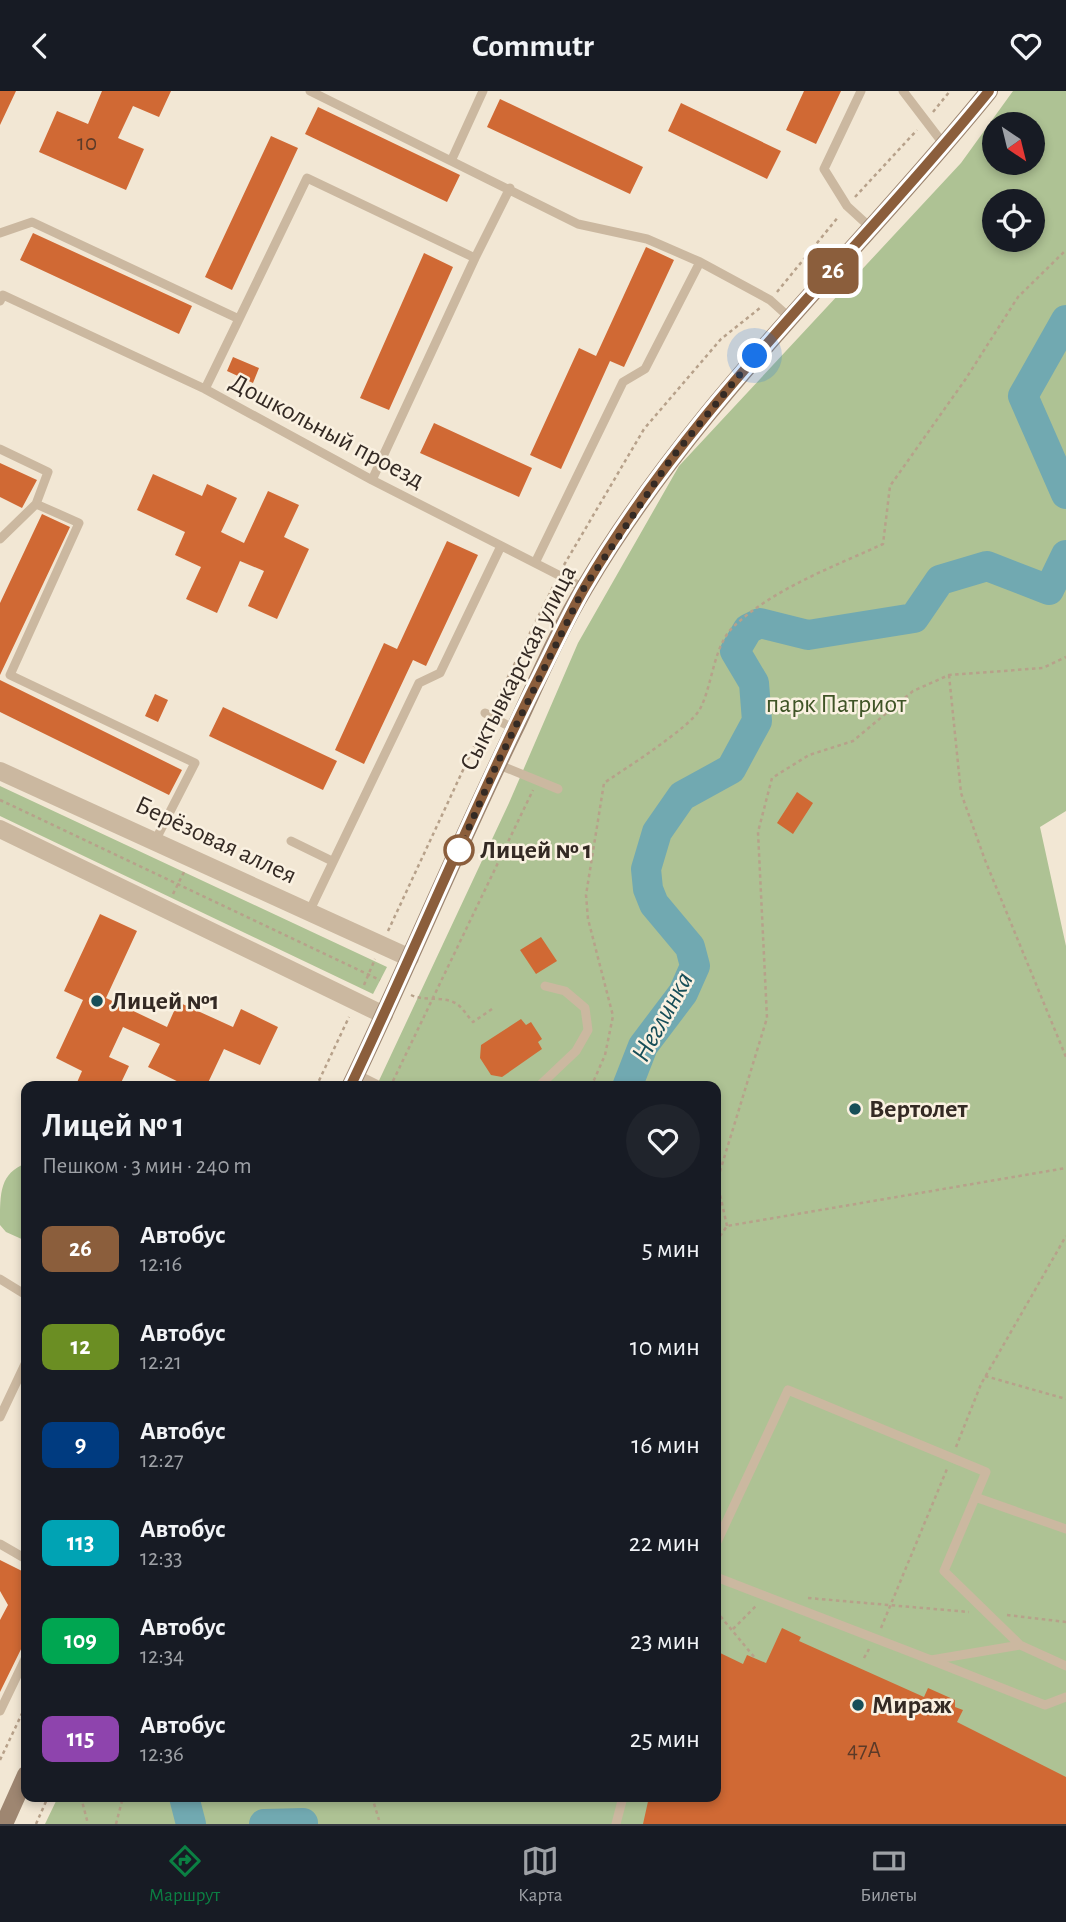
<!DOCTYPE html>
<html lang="ru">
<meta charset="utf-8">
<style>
:root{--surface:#171b24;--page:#20242c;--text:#f1f3f6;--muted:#9ea1a6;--line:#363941;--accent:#0b8043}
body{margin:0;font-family:"Alegreya Sans",sans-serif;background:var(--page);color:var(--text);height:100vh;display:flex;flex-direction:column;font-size:26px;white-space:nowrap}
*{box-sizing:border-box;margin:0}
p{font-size:23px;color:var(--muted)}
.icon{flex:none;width:38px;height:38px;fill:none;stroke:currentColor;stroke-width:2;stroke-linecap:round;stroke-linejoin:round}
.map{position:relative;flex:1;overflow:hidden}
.drawer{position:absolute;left:21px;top:990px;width:700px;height:721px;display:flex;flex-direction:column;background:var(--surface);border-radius:14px;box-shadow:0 4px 10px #0003}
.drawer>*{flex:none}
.badge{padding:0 14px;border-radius:10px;font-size:24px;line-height:46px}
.needle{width:46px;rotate:145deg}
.buttons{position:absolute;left:982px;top:21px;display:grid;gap:14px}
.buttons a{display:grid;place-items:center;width:63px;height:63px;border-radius:50%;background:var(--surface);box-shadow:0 4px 10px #0003;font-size:35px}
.you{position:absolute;width:35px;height:35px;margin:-18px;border:5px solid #fff;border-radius:50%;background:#1a73e8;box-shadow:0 0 0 10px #1a73e833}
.map>.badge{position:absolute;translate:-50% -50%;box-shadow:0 0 0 4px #fff}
.round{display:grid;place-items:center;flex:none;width:74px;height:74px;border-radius:37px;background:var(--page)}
.head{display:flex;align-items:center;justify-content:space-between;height:119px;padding:0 21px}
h1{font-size:33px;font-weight:700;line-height:52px}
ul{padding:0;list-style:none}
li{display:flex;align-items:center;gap:21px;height:98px;padding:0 21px}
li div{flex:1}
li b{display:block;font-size:26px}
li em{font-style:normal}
li .badge{min-width:77px;font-weight:700;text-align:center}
header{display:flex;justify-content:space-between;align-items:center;height:91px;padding:0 21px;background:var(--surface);font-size:32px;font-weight:700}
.menu{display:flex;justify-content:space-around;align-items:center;height:98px;border-top:2px solid var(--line);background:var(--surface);font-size:19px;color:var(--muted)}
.menu a{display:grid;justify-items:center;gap:4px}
.menu .active{color:var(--accent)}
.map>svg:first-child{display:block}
</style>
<header><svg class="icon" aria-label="back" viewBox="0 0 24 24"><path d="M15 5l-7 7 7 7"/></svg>Commutr<svg class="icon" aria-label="heart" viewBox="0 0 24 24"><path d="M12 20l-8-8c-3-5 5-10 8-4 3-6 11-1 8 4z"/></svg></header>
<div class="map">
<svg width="1066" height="1733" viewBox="0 0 1066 1733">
<rect width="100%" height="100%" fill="#f2e7d4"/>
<path fill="#aec294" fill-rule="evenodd" d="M1013 0H1066V720L1040 736 1066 855V1733H45L58 1706H716V996H376L509 712 578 552 679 375 961 72ZM994 33H1032V72H994ZM994 110H1032V149H994Z
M0 695 387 876 373 903 0 725Z
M26 1072V1150L6 1141 0 1134C0 1100 0 1083 26 1072Z"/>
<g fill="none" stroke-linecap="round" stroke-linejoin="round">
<path stroke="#71a9b1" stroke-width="30" d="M1066 229 1023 305 1066 403
M627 996 643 955 683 902 695 875 690 856 654 813 648 798 646 778 657 741 682 705 731 678 757 630 754 592 735 560 748 538 760 532 808 544 914 527 940 489 987 475 1049 499 1066 464
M184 1706 191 1733
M264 1733 303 1732"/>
</g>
<path fill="#d06934" d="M0 0H16L0 34Z
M102 0H171L159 26 133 15 118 47 144 58 126 99 39 61 57 20 88 33Z
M804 0H841L816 53 786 39Z
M500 8 643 76 630 103 487 36Z
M681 12 781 60 767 88 668 40Z
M318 16 460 84 447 111 305 43Z
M271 45 298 57 232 199 205 186Z
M33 142 192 215 179 243 20 169Z
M646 156 674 169 624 276 610 270 561 378 530 364 579 257 596 265Z
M424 162 453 176 389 319 360 307Z
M233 266 259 277 253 292 227 280Z
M434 332 532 377 519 406 420 362Z
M0 372 37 389 22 417 0 406Z
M153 383 202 405 207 393 237 407 221 441 244 452 268 400 299 414 284 446 309 458 277 528 248 515 264 480 240 470 217 522 186 508 201 476 175 464 185 441 137 419Z
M42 423 70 436 0 584V512Z
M447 450 478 464 426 575 413 569 364 673 335 659 384 552 397 558Z
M0 589 182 679 169 704 0 621Z
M155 603 168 609 158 631 145 625Z
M223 616 337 670 323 699 209 645Z
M797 701 813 712 793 743 777 732Z
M100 823 137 840 106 907 167 936 178 911 233 936 241 918 278 936 260 974 224 958 206 996H189L148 976 160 953 123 936 109 966 129 975 119 996H75L82 980 56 967 83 909 64 900Z
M541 846 557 870 536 883 520 859Z
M521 928 526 934 531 931 542 948 538 951 542 958 502 986 491 984 480 967 481 954Z
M0 1469 26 1482V1548L0 1601V1529L8 1514 0 1500Z
M782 1537 801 1546 799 1550 924 1606 928 1597 955 1609V1616L963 1619 957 1631 1066 1686V1733H643L649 1706H716V1560L743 1573 747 1564 766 1572Z"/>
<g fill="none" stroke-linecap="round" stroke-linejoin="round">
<path stroke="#b7a18a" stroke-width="2.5" stroke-dasharray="3.5 3.5" stroke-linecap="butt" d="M933 21 950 0
M855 106 917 39
M777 201 839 125
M564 474 644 338 721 248 760 217
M949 584 961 702 985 769 1066 966
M495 612 553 496
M0 709 380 889
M173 803 184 781
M388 840 484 634
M364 894 375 868
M411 904C425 911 443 904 457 913 463 917 468 926 473 931L492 918
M393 990 533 699
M316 996 349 926
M591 996 605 964 613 925 588 828 586 804 604 692C623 679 691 636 700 618 713 593 713 555 734 535 775 497 833 476 883 453L890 395 965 289 1018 206 1066 159
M727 1135 717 1090 767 927 758 741 772 687 809 664 853 650 913 600 949 584 1043 577 1066 566
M716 1151 727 1135 1066 1077
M985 1285 1066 1308
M956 1356 981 1293 1066 1145
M808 1507 969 1521
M716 1520 755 1567
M1007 1524 1066 1531
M881 1537 947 1378
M733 1538 757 1514
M864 1567 869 1558
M0 1669 26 1614
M81 1706 88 1733
M372 1706 379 1729
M36 1733 48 1706
M116 1733 123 1706"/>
<path stroke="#cbb8a0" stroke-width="9" d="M310 0 578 133 647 148 700 171 770 209 790 227
M861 0 824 78 847 115 871 137
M903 0 945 55
M452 68 483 0
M0 142 32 131 239 228 205 298 372 389 584 497
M475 167 510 97
M0 210 3 204 205 298
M239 228 307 87 475 167 372 389
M0 358 48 381 36 413
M0 448 36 413 79 432 10 584 195 672 155 750
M535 472 623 291 645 278 700 171
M485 622 505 633
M497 673 558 698
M291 750 332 770
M309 821 419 592 440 582 501 455
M356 983 382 996
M538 996 576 960 588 939 585 917 565 900 545 895
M0 1188 26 1204
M0 1326 26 1271
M975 1406 1066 1438
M0 1453 26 1468
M716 1453 788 1299 986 1381 944 1480 1020 1554 1066 1575
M716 1486 931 1569 1020 1554
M931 1569 1045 1614 1066 1606
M0 1620 26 1566
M616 1733 623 1706"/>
<path stroke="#cbb8a0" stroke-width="18" d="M0 680 410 867
M0 738 384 924"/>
<path stroke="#9e8671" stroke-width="18" d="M350 996C408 875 459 751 518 631 539 586 559 539 585 496 694 311 855 166 989 0
M4 1733 26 1684"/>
</g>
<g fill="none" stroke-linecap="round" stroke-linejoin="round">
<g stroke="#fff" stroke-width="16">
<path id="line" d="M350 996C413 864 468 729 533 598 550 565 566 529 585 496 693 311 855 166 989 0"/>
</g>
<use href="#line" stroke="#8b5e3c" stroke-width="10"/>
<path stroke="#342a24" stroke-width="7" stroke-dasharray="0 12.6" d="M459 759 497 673 584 497 671 368 755 265"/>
</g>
<circle fill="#fff" stroke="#8b5e3c" stroke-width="3.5" cx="459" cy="759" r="14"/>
<g fill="#174e58" stroke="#faf1e1" stroke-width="2.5">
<circle cx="97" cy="910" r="7"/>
<circle cx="855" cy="1018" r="7"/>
<circle cx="858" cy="1614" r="7"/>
</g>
<g text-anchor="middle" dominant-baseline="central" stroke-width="5" stroke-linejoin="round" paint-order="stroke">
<g font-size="23" fill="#5b3a28">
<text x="87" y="52">10</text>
<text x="864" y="1659">47А</text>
</g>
<g font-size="26" fill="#342a24" stroke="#faf1e1">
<text transform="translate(327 340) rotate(28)">Дошкольный проезд</text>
<text transform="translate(518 577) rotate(-63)">Сыктывкарская улица</text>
<text transform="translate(216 749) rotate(25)">Берёзовая аллея</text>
</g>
<g font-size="26" fill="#3f5426" stroke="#faf1e1">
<text x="836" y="613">парк Патриот</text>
</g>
<g font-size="26" font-weight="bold" fill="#342a24" stroke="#faf1e1" text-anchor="start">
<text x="480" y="759">Лицей № 1</text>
</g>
<g font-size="26" font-weight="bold" fill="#342a24" stroke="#faf1e1" text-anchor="start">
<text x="111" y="910">Лицей №1</text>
<text x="869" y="1018">Вертолет</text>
<text x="872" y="1614">Мираж</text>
</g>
<g font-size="28" font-style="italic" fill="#174e58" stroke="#faf1e1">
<text transform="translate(663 926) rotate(-61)">Неглинка</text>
</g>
</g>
</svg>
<div class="buttons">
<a><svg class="needle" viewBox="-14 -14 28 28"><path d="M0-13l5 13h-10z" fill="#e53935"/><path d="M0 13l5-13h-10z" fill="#9ea1a6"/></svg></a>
<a><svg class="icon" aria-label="locate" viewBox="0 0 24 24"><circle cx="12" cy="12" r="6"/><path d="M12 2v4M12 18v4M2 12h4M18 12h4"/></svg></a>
</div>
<div class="you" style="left:755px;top:265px"></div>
<b class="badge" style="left:833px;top:180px;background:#8b5e3c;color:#fff">26</b>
<section class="drawer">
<div class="head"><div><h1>Лицей № 1</h1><p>Пешком · 3 мин · 240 m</p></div><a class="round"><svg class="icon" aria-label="heart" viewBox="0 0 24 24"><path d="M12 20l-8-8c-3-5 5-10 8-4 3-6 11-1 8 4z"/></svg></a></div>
<ul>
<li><span class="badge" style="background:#8b5e3c;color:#fff">26</span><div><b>Автобус</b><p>12:16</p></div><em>5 мин</em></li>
<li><span class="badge" style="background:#6b8e23;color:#fff">12</span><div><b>Автобус</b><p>12:21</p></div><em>10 мин</em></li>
<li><span class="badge" style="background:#003b80;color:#fff">9</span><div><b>Автобус</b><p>12:27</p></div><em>16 мин</em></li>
<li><span class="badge" style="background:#00a3b4;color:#fff">113</span><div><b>Автобус</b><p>12:33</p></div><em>22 мин</em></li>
<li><span class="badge" style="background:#00a651;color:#fff">109</span><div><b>Автобус</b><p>12:34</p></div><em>23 мин</em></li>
<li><span class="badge" style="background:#8e44ad;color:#fff">115</span><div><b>Автобус</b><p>12:36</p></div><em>25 мин</em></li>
</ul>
</section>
</div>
<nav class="menu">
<a class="active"><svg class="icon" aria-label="directions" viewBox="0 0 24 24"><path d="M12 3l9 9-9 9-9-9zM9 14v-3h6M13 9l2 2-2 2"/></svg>Маршрут</a>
<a><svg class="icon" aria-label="map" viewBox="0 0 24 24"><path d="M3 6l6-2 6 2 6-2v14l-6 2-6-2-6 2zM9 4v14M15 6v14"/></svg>Карта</a>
<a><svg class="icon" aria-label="tickets" viewBox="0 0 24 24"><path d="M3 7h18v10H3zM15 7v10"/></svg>Билеты</a>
</nav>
